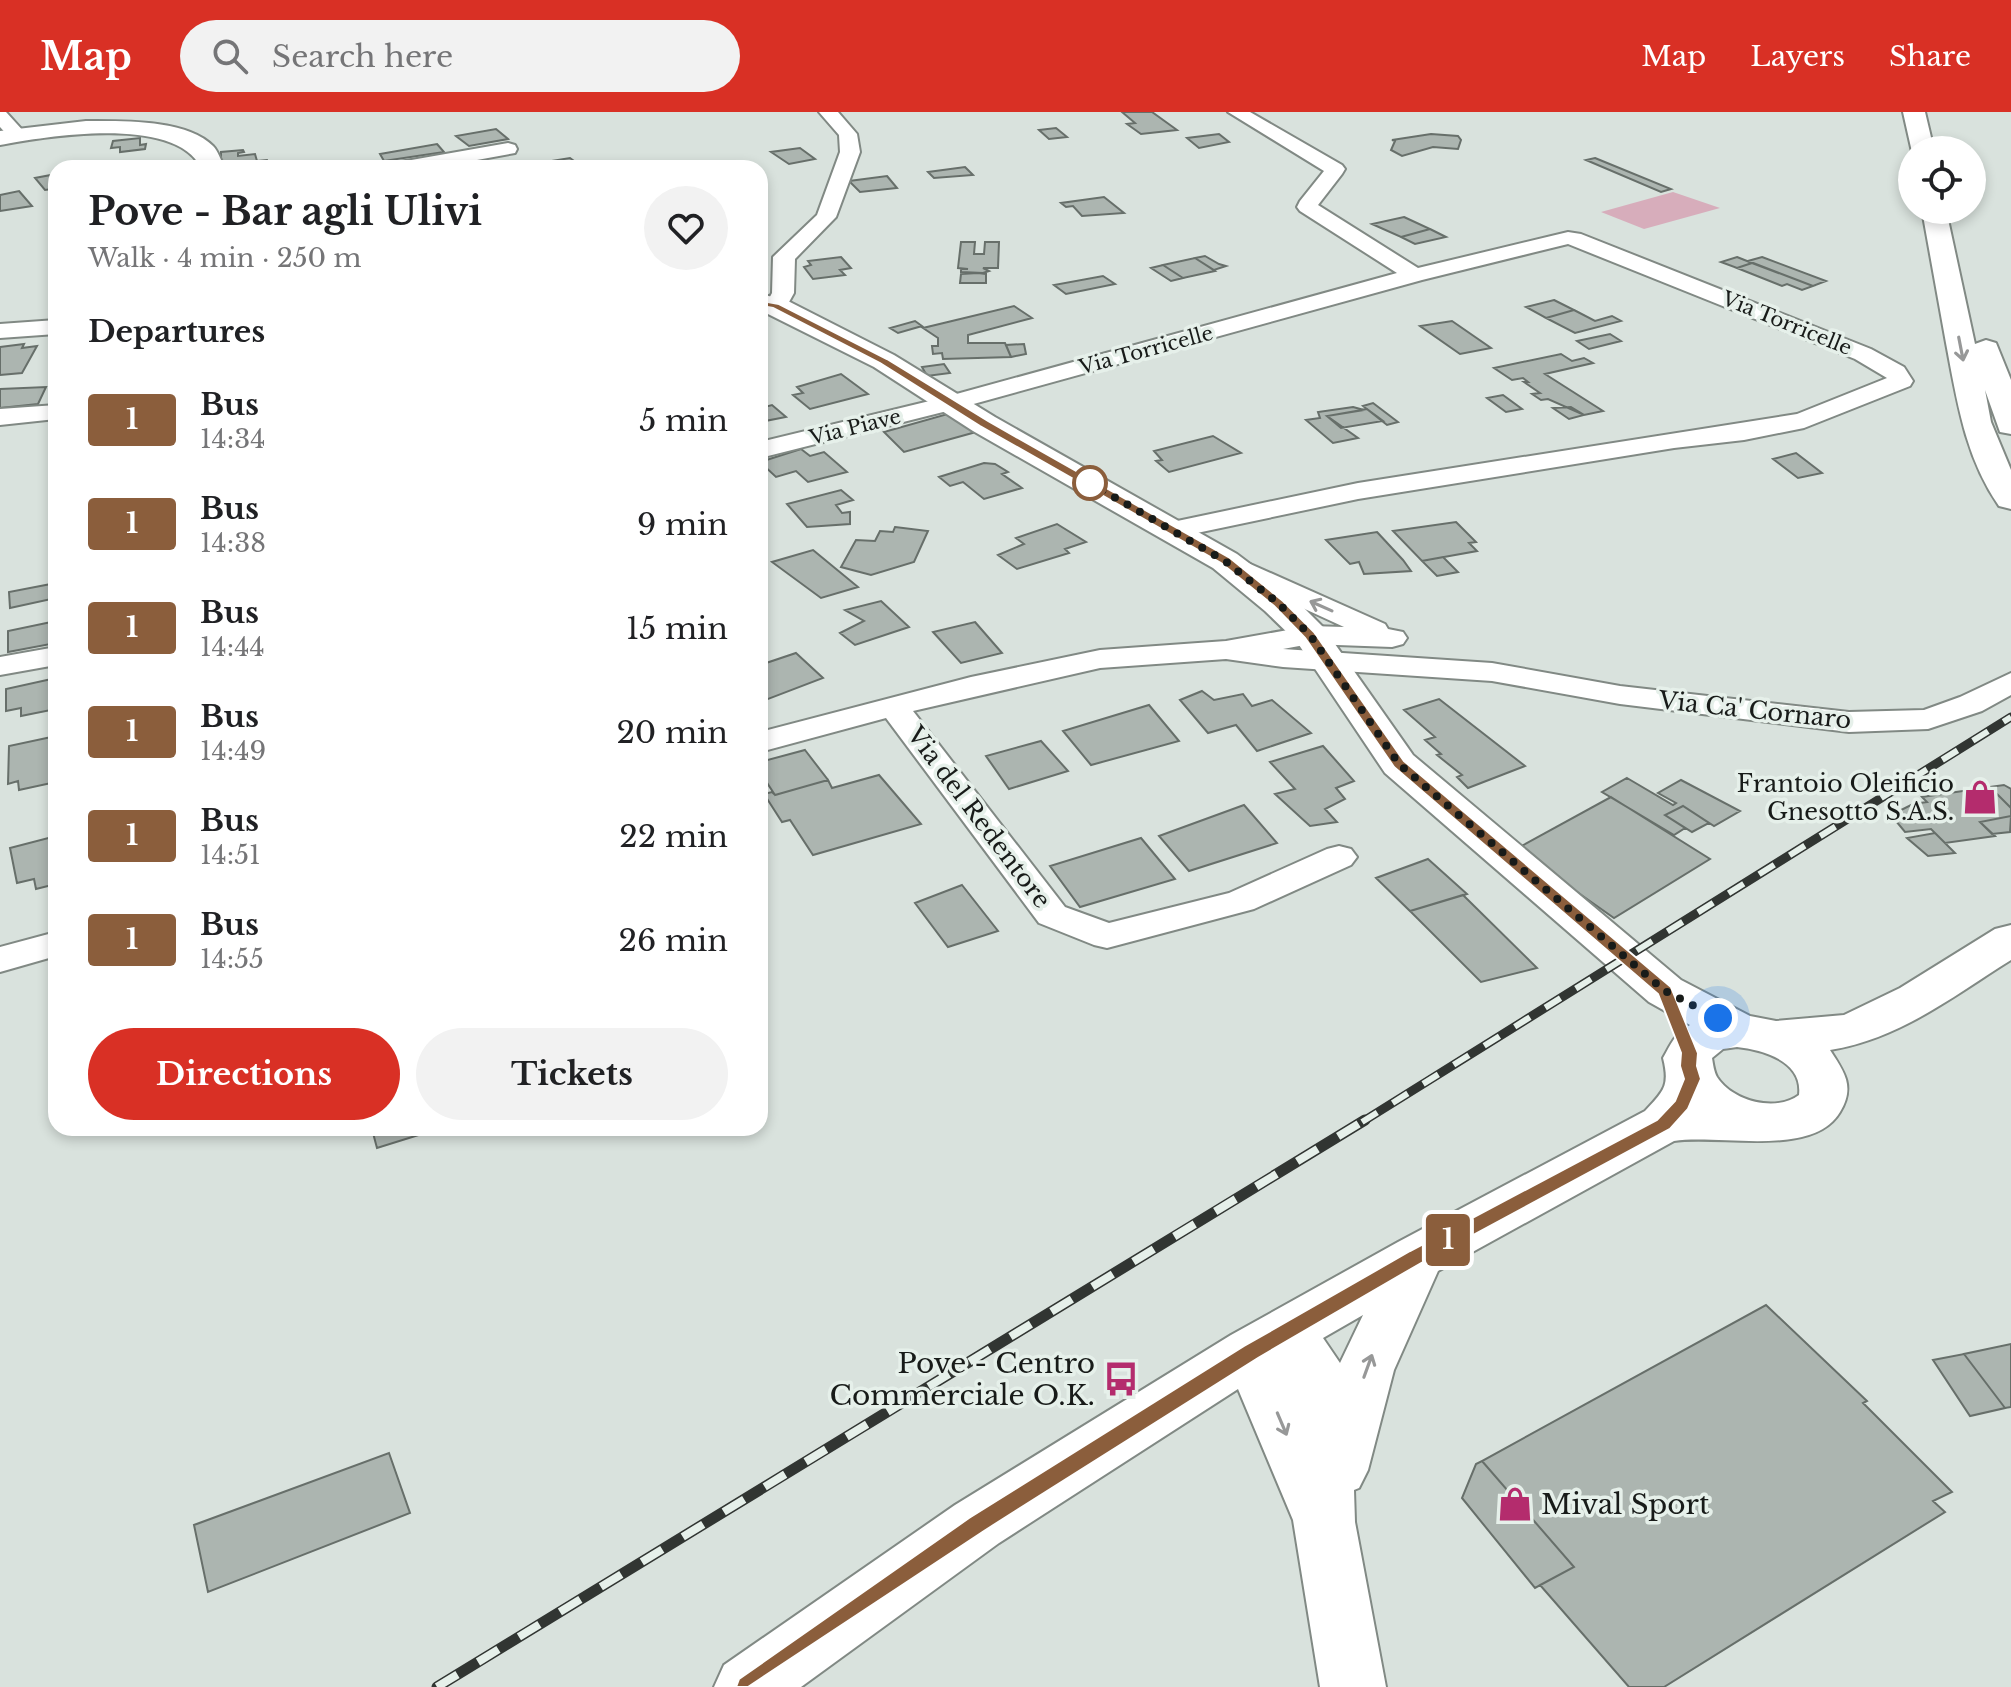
<!DOCTYPE html>
<meta charset="utf-8">
<style>
:root{--surface:#fff;--page:#f2f2f2;--text:#202124;--muted:#757577;--accent:#d93025}
body{margin:0;font-family:"Libre Baskerville",serif;background:var(--page);color:var(--text);height:100vh;display:flex;flex-direction:column;font-size:30px;white-space:nowrap}
*{box-sizing:border-box;margin:0}
p{font-size:26px;color:var(--muted)}
.icon{flex:none;width:44px;height:44px;fill:none;stroke:currentColor;stroke-width:2;stroke-linecap:round;stroke-linejoin:round}
.map{position:relative;flex:1;overflow:hidden}
.panel{position:absolute;left:48px;top:48px;width:720px;height:976px;display:flex;flex-direction:column;background:var(--surface);border-radius:24px;box-shadow:0 4px 12px #0003}
.panel>*{flex:none}
.badge{padding:0 16px;border-radius:6px;font-size:28px;line-height:52px}
.buttons{position:absolute;left:1898px;top:24px;display:grid;gap:16px}
.buttons a{display:grid;place-items:center;width:88px;height:88px;border-radius:50%;background:var(--surface);box-shadow:0 4px 12px #0003;font-size:40px}
.you{position:absolute;width:40px;height:40px;margin:-20px;border:6px solid #fff;border-radius:50%;background:#1a73e8;box-shadow:0 0 0 12px #1a73e833}
.map>.badge{position:absolute;translate:-50% -50%;box-shadow:0 0 0 4px #fff}
h2{padding:0 40px;font-size:30px;line-height:72px}
.round{display:grid;place-items:center;flex:none;width:84px;height:84px;border-radius:42px;background:var(--page)}
.summary{display:flex;align-items:center;justify-content:space-between;height:136px;padding:0 40px}
h1{font-size:38px;font-weight:700;line-height:60px}
.action{display:flex;gap:16px;margin-top:auto;padding:16px 40px}
.action a{flex:1;height:92px;border-radius:48px;background:var(--accent);color:#fff;font-size:32px;font-weight:700;line-height:92px;text-align:center}
.action a+a{background:var(--page);color:var(--text)}
ul{padding:0;list-style:none}
li{display:flex;align-items:center;gap:24px;height:104px;padding:0 40px}
li div{flex:1}
li b{display:block;font-size:30px}
li em{font-style:normal}
li .badge{min-width:88px;font-weight:700;text-align:center}
header{display:flex;align-items:center;gap:48px;box-sizing:border-box;height:112px;padding:0 40px;background:var(--accent);color:#fff}
header strong{font-size:38px}
nav{display:flex;gap:44px;margin-inline-start:auto;font-size:28px}
.search{width:560px;height:72px;background:var(--page);display:flex;align-items:center;gap:20px;box-sizing:border-box;padding:0 28px;border-radius:44px;color:var(--muted);font-size:30px}
.map>svg:first-child{display:block}
</style>
<header>
<strong>Map</strong>
<div class="search"><svg class="icon" aria-label="search" viewBox="0 0 24 24"><circle cx="10" cy="10" r="6"/><path d="M15 15l6 6"/></svg>Search here</div>
<nav><a>Map</a><a>Layers</a><a>Share</a></nav>
</header>
<div class="map">
<svg width="2011" height="1575" viewBox="0 0 2011 1575">
<rect width="100%" height="100%" fill="#d9e2dd"/>
<path fill="#d7adbb" d="M1673 80 1720 96 1644 117 1601 100Z"/>
<path fill="#acb5b0" stroke="#676f6a" stroke-width="2" d="M1122 0H1152L1177 18 1141 22 1127 12 1135 11Z
M1056 16 1067 25 1049 27 1039 18Z
M496 17 508 27 469 34 456 24Z
M1219 22 1229 30 1199 36 1187 26Z
M1431 22 1458 24 1461 28 1458 37 1433 35 1402 44 1391 38 1395 29 1392 28Z
M140 26V33L146 32 145 37 120 40V35L111 36 113 29Z
M437 32 444 40 384 49 380 42Z
M800 36 815 47 789 52 771 40Z
M243 38 244 40 238 41V44L255 42 257 49 267 48 269 52 221 56V40Z
M570 46 578 52 555 56H530L527 53Z
M1595 46 1671 77 1661 80 1586 48Z
M965 55 973 63 934 66 928 60Z
M56 62 54 82 52 77 45 78 35 66Z
M887 64 897 76 860 80 849 69Z
M19 79 32 94 0 99V83Z
M1104 85 1124 101 1082 104 1073 94 1066 95 1061 91Z
M1404 105 1430 117 1401 125 1372 112Z
M1430 117 1446 125 1415 132 1401 125Z
M961 130H975L974 142H984L985 130H999L998 156H983L989 159 983 161 961 160V157H968L958 156Z
M1205 144 1219 152 1226 154 1214 158 1195 146Z
M841 145 851 156 840 158 845 163 813 167 804 155 811 153 808 149Z
M1737 145 1752 151 1737 156 1721 150Z
M1762 145 1826 169 1813 174 1748 149Z
M1195 146 1215 159 1183 166 1163 153Z
M1752 151 1813 174 1802 178 1787 172 1782 174 1737 156Z
M1163 153 1183 166 1171 169 1151 156Z
M978 161 986 162V171H960L961 162Z
M1103 164 1115 172 1066 182 1054 173Z
M1554 188 1574 198 1546 206 1526 195Z
M1014 194 1032 206 968 223V231H1005L1011 245 943 247 942 241 933 242 932 234H938V226L923 216Z
M1574 198 1595 209 1612 204 1621 209 1575 221 1546 206Z
M915 209 922 214 898 221 890 216Z
M1452 209 1491 236 1460 242 1420 214Z
M1610 222 1621 229 1589 237 1577 229Z
M24 232 22 236 37 234 22 261 0 263V235Z
M1024 232 1026 242 1011 245 1006 233Z
M1561 242 1572 249 1584 246 1593 251 1545 262 1603 299 1584 303 1548 287 1541 288 1532 282 1540 281 1524 270H1528L1523 266 1512 268 1494 256Z
M944 252 950 261 927 264 922 255Z
M841 262 868 282 810 297 793 283 803 281 797 275Z
M46 275 38 292 0 296V277Z
M1503 283 1522 297 1506 300 1487 286Z
M760 290 765 295 772 293 786 305 760 310Z
M1373 291 1398 310 1387 313 1363 294Z
M1353 295 1364 298 1327 304 1358 326 1333 331 1306 308 1320 306 1318 300Z
M1571 295 1584 303 1569 307 1553 296Z
M1367 297 1383 309 1341 316 1327 304Z
M951 301 976 320 904 340 884 320Z
M1213 324 1241 341 1169 360 1156 349 1162 348 1154 339Z
M801 337 810 344 824 340 847 360 808 370 796 359 776 365 760 350Z
M1796 341 1822 361 1798 366 1773 347Z
M984 351 995 352 1008 360 1002 362 1022 376 984 387 963 370 950 374 939 365Z
M841 378 853 388 836 393 842 401 850 400V412L807 415 787 392Z
M1456 410 1476 430 1469 431 1477 439 1422 449 1393 419Z
M1057 412 1086 430 1065 437 1069 441 1017 457 998 443 1024 432 1016 426Z
M895 415 928 419 914 450 871 463 841 455 856 428 875 429 880 419 893 420Z
M1377 420 1403 448 1411 459 1364 462 1359 450 1350 452 1326 428Z
M813 438 858 475 821 486 772 450Z
M1443 445 1458 460 1437 464 1422 449Z
M56 471V486L10 496 9 480Z
M881 489 909 515 855 533 840 521 864 509 845 498Z
M56 509V531L8 540V519Z
M975 510 1002 541 961 551 933 520Z
M796 541 823 566 760 590V553Z
M56 566V597L21 604V596L6 599V577Z
M1202 579 1214 588 1243 582 1252 594 1272 588 1311 621 1257 639 1236 613 1208 621 1180 588Z
M1439 587 1525 654 1468 676 1457 665 1462 663 1437 643 1441 642 1425 628 1435 625 1404 598Z
M1149 593 1179 629 1091 653 1063 619Z
M56 624V670L19 678 18 669 8 672 9 634Z
M1041 629 1068 659 1009 677 986 644Z
M1323 634 1354 669 1336 676 1345 687 1325 697 1337 710 1310 714 1275 682 1295 677 1270 650Z
M805 638 828 668 775 683 760 660V650Z
M879 663 921 712 813 743 790 708 782 710 764 682 772 680 775 683 828 668 832 676Z
M1627 666 1673 693 1676 691 1658 681 1681 668 1740 699 1714 714 1683 694 1665 703 1685 716 1674 723 1602 680Z
M2004 673 2011 677V696L1990 675Z
M1990 675 2011 696V704L1980 710 1995 724 1945 731 1931 717 1905 720 1891 703 1913 692 1927 690 1922 685Z
M1611 685 1710 747 1614 806 1516 737Z
M1244 693 1277 731 1189 759 1159 724Z
M1683 694 1709 711 1692 720 1665 703Z
M2011 704 2010 720 1992 722 1980 710Z
M1935 721 1955 741 1928 744 1907 726Z
M56 724V772L36 777 34 767 17 771 10 736Z
M1141 726 1175 767 1080 795 1050 754Z
M1428 747 1467 782 1410 799 1376 766Z
M962 773 998 819 948 835 915 791Z
M1463 783 1537 856 1481 870 1410 799Z
M388 1016H441L377 1036 373 1021Z
M1766 1193 1867 1289 1863 1291 1952 1380 1933 1389 1945 1400 1664 1575H1629L1540 1473 1574 1455 1482 1349Z
M2011 1232V1295L2005 1296 1964 1242Z
M1964 1242 2005 1296 1970 1304 1933 1248Z
M389 1341 410 1401 208 1480 194 1413Z
M1482 1349 1574 1455 1535 1476 1462 1386 1476 1352Z"/>
<g fill="none" stroke-linecap="round" stroke-linejoin="round">
<g stroke="#818984" stroke-width="4">
<path id="street" d="M0 0H6L26 22 24 26H10L0 15Z
M819 0H838L857 22 860 40 836 105 795 147 794 181 784 199H768L765 194 772 181 773 145 817 103 840 40 839 23Z
M1228 0H1250L1342 53 1345 57 1342 62 1318 93 1418 156 1568 120 1581 122 1871 237 1904 255 1913 269 1910 274 1804 316 1744 328 1674 336 1358 387 1173 426 1163 424 1159 418 1163 412 1358 371 1797 302 1887 266 1855 247 1568 132 1422 168 959 296 760 346V330L942 286 1397 161 1300 99 1297 95 1300 89 1324 59Z
M508 31 515 33 517 37 515 41 433 56H390L400 50Z
M56 208V222L0 226V212Z
M56 293V307L0 313V297Z
M1239 447 1385 512 1388 517 1403 520 1407 526 1403 532 1392 535 1310 532 1283 537 1492 551 1620 574 1849 600 1924 598 1960 585 2011 561V583L1982 599 1928 617 1849 620 1620 592 1492 569 1283 555 1226 547 1100 556 913 599 1065 795 1109 811 1229 781 1327 737 1339 734 1351 737 1357 745 1351 753 1254 797 1107 836 1094 833 1039 811 886 606 760 640V620L971 565 1100 538 1226 529 1310 514 1344 515 1229 462 1225 456 1229 450Z
M56 535V553L0 563V545Z
M56 820V844L0 860V835Z"/>
</g>
<g stroke="#818984" stroke-width="4">
<path id="secondary" d="M86 9C121 9 187 7 213 34 218 39 221 49 225 56H201C176 3 48 24 0 33V19Z
M760 182 786 188 894 243 995 305 1237 442 1291 483 1323 515 1413 643 1681 868 1750 904 1776 909 1844 903 1900 876 1995 817 2011 813V848C1953 884 1900 927 1830 938 1845 961 1855 975 1840 1000 1813 1046 1720 1022 1674 1029L1438 1159 1394 1258 1368 1358 1359 1376 1354 1378 1355 1410 1386 1575H1320L1293 1408 1238 1277 999 1431 801 1575H714L724 1553 955 1393 1231 1223 1398 1130 1645 999C1664 979 1670 974 1663 946 1671 932 1675 921 1690 913L1649 890 1385 661 1297 530 1265 499 1213 456 973 319 874 255 760 198ZM1737 935C1763 938 1803 949 1799 983 1777 1000 1733 990 1717 965 1714 960 1713 952 1712 946L1723 937ZM1363 1203 1340 1251 1323 1226Z"/>
</g>
<g stroke="#818984" stroke-width="4">
<path id="highway" d="M1903 0H1925L1934 38 1912 40Z
M1922 98H1946L1975 232 1986 228 1996 231 2011 268V322L2000 320 1985 278 1991 310 2011 358V397L1999 394C1965 345 1957 289 1946 231 1938 187 1930 142 1922 98Z"/>
</g>
<use href="#street" fill="#fff" fill-rule="evenodd"/>
<use href="#secondary" fill="#fff" fill-rule="evenodd"/>
<use href="#highway" fill="#fff" fill-rule="evenodd"/>
<g stroke="#313532" stroke-width="9">
<path id="rail-far1" d="M1362 1010 2011 605"/>
</g>
<g stroke="#313532" stroke-width="11">
<path id="rail" d="M437 1575 1365 1008"/>
</g>
<use href="#rail-far1" stroke="#e6f0ea" stroke-width="6" stroke-dasharray="18" stroke-linecap="butt"/>
<use href="#rail" stroke="#e6f0ea" stroke-width="8" stroke-dasharray="24" stroke-linecap="butt"/>
</g>
<defs><path id="oneway-shaft" d="M-6 0H5M1.5-3L5.5 0L1.5 3" fill="none" stroke-width="1.6" stroke-linecap="round" stroke-linejoin="round" transform="scale(2)"/></defs>
<g stroke="#979898">
<use href="#oneway-shaft" transform="translate(1961 237) rotate(79)"/>
<use href="#oneway-shaft" transform="translate(1321 494) rotate(-156)"/>
<use href="#oneway-shaft" transform="translate(1368 1254) rotate(-70)"/>
<use href="#oneway-shaft" transform="translate(1282 1312) rotate(67)"/>
</g>
<path fill="#8b5e3c" stroke="#fff" stroke-width="2" d="M757 188 779 192 887 247 988 309 1230 446 1283 489 1314 520 1404 649 1671 875 1698 941 1697 954 1701 967 1688 997 1670 1017 1423 1150 1258 1246 984 1419 748 1575H736L739 1567 969 1406 1244 1234 1410 1139 1657 1008 1675 989 1684 967 1680 954 1681 941 1658 882 1394 655 1305 526 1274 494 1221 451 980 314 880 251 773 196 757 193Z"/>
<g fill="none" stroke-linecap="round" stroke-linejoin="round">
<path stroke="#181b19" stroke-width="8" stroke-dasharray="0 14.4" d="M1090 371 1225 449 1278 491 1310 523 1399 652 1665 879 1718 906"/>
</g>
<defs>
<g id="shop-bare" transform="scale(2.76)"><path d="M-5-2.5h2.3a2.7 3.5 0 0 1 5.4 0H5L5.5 6h-11ZM-1.5-2.5h3a1.5 2.3 0 0 0-3 0Z" fill="#b42c6d" stroke="#e6f0ea" stroke-width="2.5" paint-order="stroke"/></g>
<g id="bus-bare" transform="scale(2.76)"><path d="M-5-6H5V4H4V6H2V4H-2V6H-4V4H-5ZM-3.5-4V0h7V-4ZM-3.5 1.2v1.5H-2V1.2ZM2 1.2v1.5H3.5V1.2Z" fill="#b42c6d" stroke="#e6f0ea" stroke-width="2.5" paint-order="stroke"/></g>
</defs>
<g fill-rule="evenodd">
<use href="#shop-bare" x="1980" y="685"/>
<use href="#bus-bare" x="1121" y="1267"/>
<use href="#shop-bare" x="1515" y="1392"/>
</g>
<circle fill="#fff" stroke="#8b5e3c" stroke-width="4" cx="1090" cy="371" r="16"/>
<g text-anchor="middle" dominant-baseline="central" stroke-width="7" stroke-linejoin="round" paint-order="stroke">
<g font-size="20" fill="#181b19" stroke="#e6f0ea">
<text transform="translate(1787 211) rotate(22)">Via Torricelle</text>
<text transform="translate(1146 238) rotate(-15)">Via Torricelle</text>
<text transform="translate(855 315) rotate(-14)">Via Piave</text>
</g>
<g font-size="24" fill="#181b19" stroke="#e6f0ea">
<text transform="translate(1755 598) rotate(6)">Via Ca' Cornaro</text>
<text transform="translate(979 705) rotate(53)">Via del Redentore</text>
</g>
<g font-size="24" fill="#181b19" stroke="#e6f0ea" text-anchor="end">
<text x="1954" y="671">Frantoio Oleificio<tspan x="1954" dy="28">Gnesotto S.A.S.</tspan></text>
</g>
<g font-size="28" fill="#181b19" stroke="#e6f0ea" text-anchor="end">
<text x="1095" y="1251">Pove - Centro<tspan x="1095" dy="32">Commerciale O.K.</tspan></text>
<text x="1541" y="1392" text-anchor="start">Mival Sport</text>
</g>
</g>
</svg>
<div class="buttons">
<a><svg class="icon" aria-label="locate" viewBox="0 0 24 24"><circle cx="12" cy="12" r="6"/><path d="M12 2v4M12 18v4M2 12h4M18 12h4"/></svg></a>
</div>
<div class="you" style="left:1718px;top:906px"></div>
<b class="badge" style="left:1448px;top:1128px;background:#8b5e3c;color:#fff">1</b>
<section class="panel">
<div class="summary"><div><h1>Pove - Bar agli Ulivi</h1><p>Walk · 4 min · 250 m</p></div><a class="round"><svg class="icon" aria-label="heart" viewBox="0 0 24 24"><path d="M12 20l-8-8c-3-5 5-10 8-4 3-6 11-1 8 4z"/></svg></a></div>
<h2>Departures</h2>
<ul>
<li><span class="badge" style="background:#8b5e3c;color:#fff">1</span><div><b>Bus</b><p>14:34</p></div><em>5 min</em></li>
<li><span class="badge" style="background:#8b5e3c;color:#fff">1</span><div><b>Bus</b><p>14:38</p></div><em>9 min</em></li>
<li><span class="badge" style="background:#8b5e3c;color:#fff">1</span><div><b>Bus</b><p>14:44</p></div><em>15 min</em></li>
<li><span class="badge" style="background:#8b5e3c;color:#fff">1</span><div><b>Bus</b><p>14:49</p></div><em>20 min</em></li>
<li><span class="badge" style="background:#8b5e3c;color:#fff">1</span><div><b>Bus</b><p>14:51</p></div><em>22 min</em></li>
<li><span class="badge" style="background:#8b5e3c;color:#fff">1</span><div><b>Bus</b><p>14:55</p></div><em>26 min</em></li>
</ul>
<div class="action"><a>Directions</a><a>Tickets</a></div>
</section>
</div>
